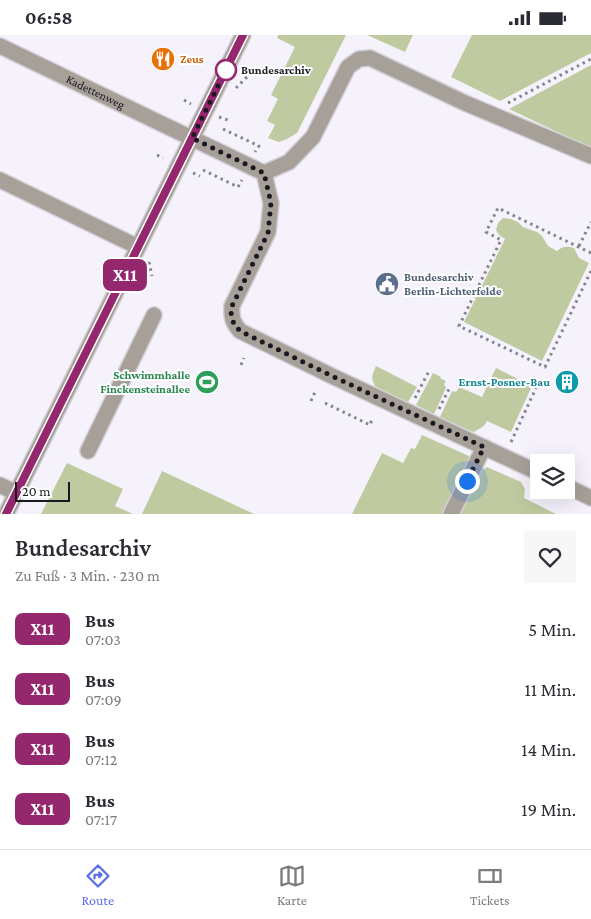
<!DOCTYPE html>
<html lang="de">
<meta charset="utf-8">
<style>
:root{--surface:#fff;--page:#f7f7f7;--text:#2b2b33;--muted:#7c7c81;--line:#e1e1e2;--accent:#5c6ee5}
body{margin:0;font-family:"Crimson Pro",serif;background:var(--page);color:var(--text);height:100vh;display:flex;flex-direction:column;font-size:19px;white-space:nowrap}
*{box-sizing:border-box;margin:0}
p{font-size:16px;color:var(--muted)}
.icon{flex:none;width:28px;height:28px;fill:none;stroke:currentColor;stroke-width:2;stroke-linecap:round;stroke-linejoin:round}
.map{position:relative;height:479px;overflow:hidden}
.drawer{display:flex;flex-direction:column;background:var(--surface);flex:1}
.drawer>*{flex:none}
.badge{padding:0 10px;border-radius:8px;font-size:18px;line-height:32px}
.buttons{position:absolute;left:530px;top:419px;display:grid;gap:10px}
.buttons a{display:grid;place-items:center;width:45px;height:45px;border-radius:0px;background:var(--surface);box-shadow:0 5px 20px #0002;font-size:25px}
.scale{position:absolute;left:15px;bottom:12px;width:55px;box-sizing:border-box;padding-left:5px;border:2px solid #1a1820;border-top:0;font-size:14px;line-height:18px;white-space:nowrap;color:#1a1820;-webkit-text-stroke:4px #fff;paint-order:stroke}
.you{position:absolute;width:25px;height:25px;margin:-12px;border:4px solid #fff;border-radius:50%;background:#1a73e8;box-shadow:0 0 0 8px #1a73e833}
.map>.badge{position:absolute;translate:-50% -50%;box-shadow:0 0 0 2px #fff}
.round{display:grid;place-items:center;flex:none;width:52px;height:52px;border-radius:0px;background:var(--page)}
.summary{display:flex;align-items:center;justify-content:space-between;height:85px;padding:0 15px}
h1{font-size:24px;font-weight:600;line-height:38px}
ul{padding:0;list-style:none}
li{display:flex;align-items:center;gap:15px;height:60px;padding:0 15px}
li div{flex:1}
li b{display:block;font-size:19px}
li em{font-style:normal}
li .badge{min-width:55px;font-weight:700;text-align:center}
.status{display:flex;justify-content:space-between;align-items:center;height:35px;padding:0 25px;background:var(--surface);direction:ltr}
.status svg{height:14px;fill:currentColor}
.dock{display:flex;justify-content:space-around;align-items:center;height:70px;border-top:1px solid var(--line);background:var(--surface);font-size:14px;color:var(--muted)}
.dock a{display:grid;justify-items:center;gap:2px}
.dock .current{color:var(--accent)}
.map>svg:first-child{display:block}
</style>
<div class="status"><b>06:58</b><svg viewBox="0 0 49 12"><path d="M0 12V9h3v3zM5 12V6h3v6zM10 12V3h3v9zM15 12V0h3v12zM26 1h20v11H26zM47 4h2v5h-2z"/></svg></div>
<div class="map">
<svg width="591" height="479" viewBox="0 0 591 479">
<rect width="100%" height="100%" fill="#f5f2fb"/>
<path fill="#c0caa0" d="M278 0H346L297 98 287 104 279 107 268 103 275 90 267 86 278 64 271 60 295 12 277 3Z
M367 0H413L405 17Z
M472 0H591V18L500 66 451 42Z
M591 30V113L509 74Z
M503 183 511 184 518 187 523 192 537 197 542 201 548 211 557 216C563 211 566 211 574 213L579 223 589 228 542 326 464 287 505 204 500 201 496 195 498 188Z
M376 331 417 352 408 367 376 352C370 344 372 340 376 331Z
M496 333 532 351 511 397 487 386 484 391 474 397 468 395 440 382 452 356 454 357 457 356 459 352 482 362Z
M433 338 441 342 440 343 446 346 444 349 446 353 434 379 416 370Z
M422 400 469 421V430L445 479H352L382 418 403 428 411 413 415 414Z
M67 428 123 454 115 471 133 479H41Z
M487 432 521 447 525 454 524 463 556 479H457L480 436Z
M162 436 254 479H142Z"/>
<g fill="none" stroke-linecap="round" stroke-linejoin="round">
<g stroke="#d2cfd8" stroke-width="18">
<g id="minor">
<path id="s1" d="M0 11 264 138 271 168 268 197 232 271C231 282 233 288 240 296L334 342 539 438"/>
<path d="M264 138 289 127 313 102 348 32 359 24 370 23 465 68 591 121"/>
<path d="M0 145 138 212"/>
<path d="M88 416 154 280"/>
<path d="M0 450 16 458"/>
<path d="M566 451 591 463"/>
<path d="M6 479 243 0"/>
<path d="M451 479 484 412"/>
</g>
</g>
<path stroke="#86848c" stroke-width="3" stroke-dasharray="2.5 4" stroke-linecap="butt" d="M236 53 250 39
M184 65 191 69
M508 68 591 24
M219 82 228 85
M223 94 259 111 255 117
M157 120 163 123
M203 135 238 152 242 145
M193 138 200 141
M579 211 591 187
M591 218 498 173 486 197 501 205 459 291 545 332 591 236
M149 227 152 241
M241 330 244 323
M415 363 429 336
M311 366 315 357
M325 368 370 390 372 384
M439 374 449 354
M511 407 536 353"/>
<use href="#minor" stroke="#a7a098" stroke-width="15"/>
</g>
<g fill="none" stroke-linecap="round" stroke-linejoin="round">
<g stroke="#fff" stroke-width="11">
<path id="line" d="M6 479 243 0"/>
</g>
<use href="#line" stroke="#95276e" stroke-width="8"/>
<path stroke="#1a1820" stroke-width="5" stroke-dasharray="0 9" d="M226 35 192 103 264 138 271 168 268 198 232 271 231 280 234 289 240 296 334 342 484 412 467 446"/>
</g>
<defs>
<g id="restaurant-disc" transform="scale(1.25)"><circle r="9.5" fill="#e8710a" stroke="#fff"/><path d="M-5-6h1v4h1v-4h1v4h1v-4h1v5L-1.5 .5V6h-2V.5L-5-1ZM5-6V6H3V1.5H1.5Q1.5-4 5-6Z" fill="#fff"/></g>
<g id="civic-disc" transform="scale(1.25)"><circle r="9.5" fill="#5c6f8a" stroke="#fff"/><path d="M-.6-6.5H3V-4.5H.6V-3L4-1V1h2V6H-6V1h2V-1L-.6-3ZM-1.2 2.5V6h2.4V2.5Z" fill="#fff"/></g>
<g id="stadium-disc" transform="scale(1.25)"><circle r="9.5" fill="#2e9e5b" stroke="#fff"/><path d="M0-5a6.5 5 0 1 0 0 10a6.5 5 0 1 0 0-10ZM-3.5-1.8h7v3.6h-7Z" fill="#fff"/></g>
<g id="building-disc" transform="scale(1.25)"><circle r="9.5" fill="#0f9aa8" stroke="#fff"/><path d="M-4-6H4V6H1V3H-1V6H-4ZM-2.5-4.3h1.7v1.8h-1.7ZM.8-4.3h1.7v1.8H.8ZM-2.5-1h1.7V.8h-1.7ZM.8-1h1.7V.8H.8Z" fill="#fff"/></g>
</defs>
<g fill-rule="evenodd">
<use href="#restaurant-disc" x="163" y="24"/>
<use href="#civic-disc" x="387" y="249"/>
<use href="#stadium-disc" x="207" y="347"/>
<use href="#building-disc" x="567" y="347"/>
</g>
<circle fill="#fff" stroke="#95276e" stroke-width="2.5" cx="226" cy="35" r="10"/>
<g text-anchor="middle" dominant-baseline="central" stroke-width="4" stroke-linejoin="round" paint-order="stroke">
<g font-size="12" font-weight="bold" fill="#c56008" stroke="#fff" text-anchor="start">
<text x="180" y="24">Zeus</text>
</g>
<g font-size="12" font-weight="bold" fill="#1a1820" stroke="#fff" text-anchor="start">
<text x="241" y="35">Bundesarchiv</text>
</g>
<g font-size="12" fill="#1a1820" stroke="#fff">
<text stroke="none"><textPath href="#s1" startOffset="106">Kadettenweg</textPath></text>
</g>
<g font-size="12" font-weight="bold" fill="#4e5e75" stroke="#fff" text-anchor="start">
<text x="404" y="242">Bundesarchiv<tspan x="404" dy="14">Berlin-Lichterfelde</tspan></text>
</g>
<g font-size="12" font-weight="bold" fill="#27864d" stroke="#fff" text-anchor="end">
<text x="190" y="340">Schwimmhalle<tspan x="190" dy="14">Finckensteinallee</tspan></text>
</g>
<g font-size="12" font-weight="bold" fill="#0d838f" stroke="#fff" text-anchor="end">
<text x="550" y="347">Ernst-Posner-Bau</text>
</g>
</g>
</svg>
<div class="buttons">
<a><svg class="icon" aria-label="layers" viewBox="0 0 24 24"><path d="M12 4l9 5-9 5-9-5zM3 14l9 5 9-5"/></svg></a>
</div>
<div class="scale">20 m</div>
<div class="you" style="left:467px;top:446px"></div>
<b class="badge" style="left:125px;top:240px;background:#95276e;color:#fff">X11</b>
</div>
<section class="drawer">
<div class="summary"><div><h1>Bundesarchiv</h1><p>Zu Fuß · 3 Min. · 230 m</p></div><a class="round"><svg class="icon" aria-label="heart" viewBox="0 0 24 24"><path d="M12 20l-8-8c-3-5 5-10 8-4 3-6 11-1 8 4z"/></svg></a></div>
<ul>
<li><span class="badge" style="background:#95276e;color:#fff">X11</span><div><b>Bus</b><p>07:03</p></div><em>5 Min.</em></li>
<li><span class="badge" style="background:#95276e;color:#fff">X11</span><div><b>Bus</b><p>07:09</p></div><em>11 Min.</em></li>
<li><span class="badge" style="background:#95276e;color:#fff">X11</span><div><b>Bus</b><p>07:12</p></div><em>14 Min.</em></li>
<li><span class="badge" style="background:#95276e;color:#fff">X11</span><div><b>Bus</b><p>07:17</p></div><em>19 Min.</em></li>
</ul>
</section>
<nav class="dock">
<a class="current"><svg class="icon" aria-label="directions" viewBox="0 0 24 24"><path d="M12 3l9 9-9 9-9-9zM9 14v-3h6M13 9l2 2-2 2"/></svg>Route</a>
<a><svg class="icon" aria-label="map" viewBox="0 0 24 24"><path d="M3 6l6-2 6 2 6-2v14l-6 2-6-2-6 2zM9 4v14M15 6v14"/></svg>Karte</a>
<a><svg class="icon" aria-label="tickets" viewBox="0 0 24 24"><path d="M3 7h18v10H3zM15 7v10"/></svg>Tickets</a>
</nav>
